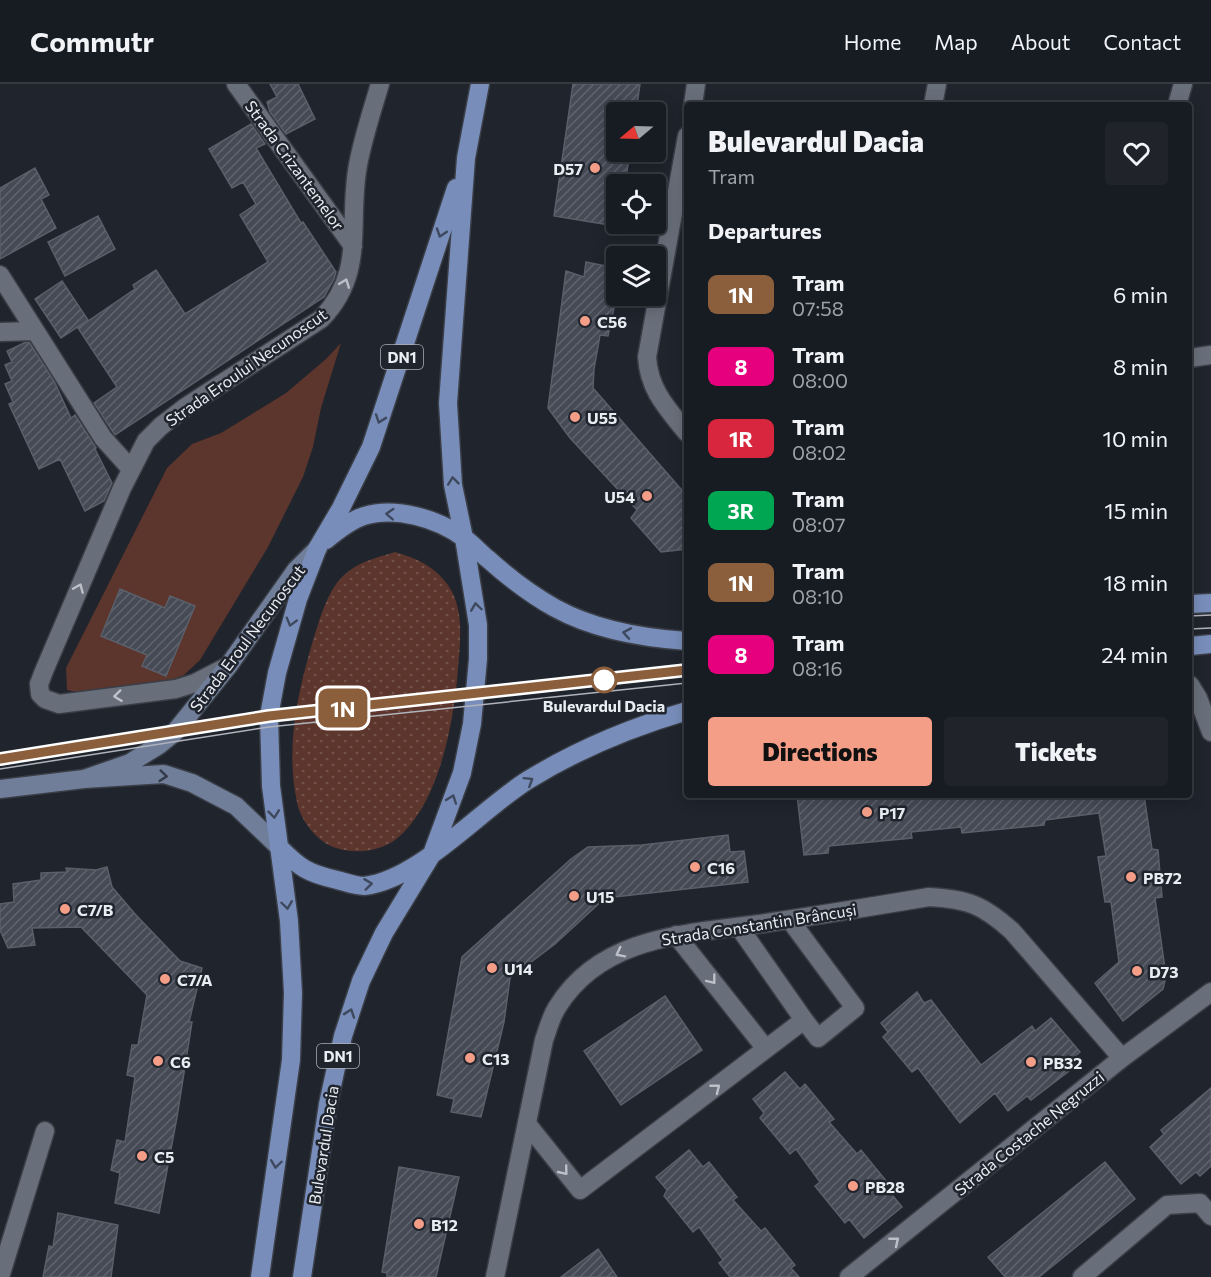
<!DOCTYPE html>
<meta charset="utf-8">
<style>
:root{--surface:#171b22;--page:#20242a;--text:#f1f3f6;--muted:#9ea1a5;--line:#363940;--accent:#f49e88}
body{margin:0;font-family:Commissioner,sans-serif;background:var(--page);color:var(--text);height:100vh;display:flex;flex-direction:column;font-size:22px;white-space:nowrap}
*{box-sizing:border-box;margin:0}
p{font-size:20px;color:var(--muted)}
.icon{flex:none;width:33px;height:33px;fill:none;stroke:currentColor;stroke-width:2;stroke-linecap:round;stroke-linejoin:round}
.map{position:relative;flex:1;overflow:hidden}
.side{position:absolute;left:684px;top:18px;width:508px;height:696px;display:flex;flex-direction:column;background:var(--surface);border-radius:6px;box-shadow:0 3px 15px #0003,0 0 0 2px var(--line)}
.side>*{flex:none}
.badge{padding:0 12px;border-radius:9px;font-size:21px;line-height:39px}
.needle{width:39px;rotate:251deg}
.controls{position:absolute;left:606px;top:18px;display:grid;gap:12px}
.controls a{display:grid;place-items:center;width:60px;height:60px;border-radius:6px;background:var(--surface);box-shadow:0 3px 15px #0003,0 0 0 2px var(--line);font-size:30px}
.map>.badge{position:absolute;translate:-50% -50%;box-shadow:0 0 0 3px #fff}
h2{padding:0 24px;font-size:22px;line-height:54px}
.round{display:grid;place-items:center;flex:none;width:63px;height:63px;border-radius:6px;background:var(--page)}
.overview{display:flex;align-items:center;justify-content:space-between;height:102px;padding:0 24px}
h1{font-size:28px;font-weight:800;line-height:45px}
.button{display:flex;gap:12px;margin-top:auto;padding:12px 24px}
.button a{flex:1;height:69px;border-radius:6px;background:var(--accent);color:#111;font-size:24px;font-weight:800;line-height:69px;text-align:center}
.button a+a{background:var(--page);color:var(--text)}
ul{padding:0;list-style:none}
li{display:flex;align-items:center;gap:18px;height:72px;padding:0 24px}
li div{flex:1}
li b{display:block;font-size:22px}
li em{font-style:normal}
li .badge{min-width:66px;font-weight:700;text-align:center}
header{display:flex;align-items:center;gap:36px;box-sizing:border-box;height:84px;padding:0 30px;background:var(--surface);border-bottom:2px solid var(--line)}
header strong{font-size:28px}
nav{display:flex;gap:33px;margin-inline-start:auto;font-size:21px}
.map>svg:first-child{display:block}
</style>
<header>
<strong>Commutr</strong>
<nav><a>Home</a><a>Map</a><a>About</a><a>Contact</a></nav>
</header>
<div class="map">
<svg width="1211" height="1193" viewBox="0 0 1211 1193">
<defs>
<pattern id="grass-dots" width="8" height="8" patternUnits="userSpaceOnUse" patternTransform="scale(1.5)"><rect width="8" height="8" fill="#5c352c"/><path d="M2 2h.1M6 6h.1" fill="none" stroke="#73524b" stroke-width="1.8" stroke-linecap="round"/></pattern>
<pattern id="building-hatch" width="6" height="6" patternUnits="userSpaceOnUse" patternTransform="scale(1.5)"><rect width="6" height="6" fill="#454a55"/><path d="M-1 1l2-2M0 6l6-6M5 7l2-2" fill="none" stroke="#60646e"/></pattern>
</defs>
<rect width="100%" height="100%" fill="#1f242d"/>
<path fill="url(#grass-dots)" d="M395 468C417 474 435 483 448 501 465 526 460 557 458 585 454 636 441 711 403 749 386 767 359 771 336 764 318 759 300 736 297 718 285 662 298 607 314 553 321 532 327 508 343 492 357 478 376 474 395 468Z"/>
<path fill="#5c352c" d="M341 259 321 324 313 363 303 393 268 463 200 576 184 591 161 600 80 609 67 606 66 584 167 384 192 360 221 349 286 309 326 275Z"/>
<path fill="url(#building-hatch)" stroke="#5a5f6a" stroke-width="1.5" d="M270 0H298L315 35 286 50 270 28 267 18 277 13Z
M573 0H640L636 28H616V68H630L625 100H616V142L554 132Z
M251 40 265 60 256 64 301 139 303 138 336 188 334 195 324 213 115 351 94 319 117 303 78 244 135 205 133 201 156 186 185 230 268 178 240 131 256 120 243 98 232 104 209 65Z
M35 84 49 111 41 115 56 144 0 175V104Z
M98 132 115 165 65 192 48 158Z
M586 178 616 184 608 222 614 224 608 252 600 251 594 285 593 304 687 412V465L661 468 631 434 637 426 570 354 548 324 566 187 584 193Z
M62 197 88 236 61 254 35 215Z
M29 258 54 297 71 334 75 331 96 364 95 365 112 399 104 417 85 427 60 375 39 385 9 320 13 318 5 300 12 297 5 281 12 278 7 267 24 259Z
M120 505 165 524 170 512 195 522 166 592 142 582 147 571 101 552Z
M797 711H1144L1152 765 1158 766 1162 813 1155 814 1166 892 1163 905 1123 937 1095 899 1119 878 1111 818H1105L1098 773 1106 772 1099 729 1045 736 1044 741 962 749 961 743 911 748 912 754 829 762 828 769 804 771Z
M728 751 730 768 744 767 748 798 605 814 555 860 510 894 504 938 481 1033 451 1028 454 1015 437 1011 462 873 571 775 588 763 642 761Z
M107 783 112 803 135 830 180 877 202 884 189 938H192L177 1033 159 1129 115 1119 120 1089 111 1086 117 1056 125 1058 135 993 127 991 132 961H138L147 911 81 843 32 844 35 861 8 864 0 846V820L14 818 13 800 41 796V789L67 788 66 784 96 786Z
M917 908 924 919 931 916 981 981 1032 942 1035 947 1051 934 1080 968 1065 981 1069 987 1031 1016 1027 1012 1008 1027 995 1009 960 1039 918 984 912 988 883 953 888 948 881 939Z
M665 912 702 966 621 1021 584 967Z
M785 988 800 1005 805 1000 834 1035 829 1038 857 1070 861 1066 891 1103 888 1106 902 1123 864 1154 849 1135 845 1139 815 1102 820 1098 796 1065 790 1070 760 1034 764 1029 753 1015Z
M1211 1004V1082L1200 1092 1196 1088 1181 1100 1150 1063 1164 1050 1161 1046Z
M689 1066 703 1083 709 1078 737 1113 733 1116 761 1147 765 1144 795 1181 791 1184 799 1193H730L719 1179 723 1176 699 1143 693 1148 664 1112 667 1106 656 1093Z
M1105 1078 1135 1115 1039 1193H1005L988 1173Z
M399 1083 459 1093 436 1193H387V1189L382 1188Z
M58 1129 118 1141 111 1193H43L49 1162 53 1163Z
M598 1165 617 1193H561Z"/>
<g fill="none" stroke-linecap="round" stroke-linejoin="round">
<g stroke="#3a3e46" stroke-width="21">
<path id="street" d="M236 0 353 162
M693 21 696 0
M933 21 937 0
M1177 21 1183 0
M687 52 647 273C649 306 667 324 687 349
M0 191 103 354 131 385
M0 248 35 247
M1190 274 1211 271
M228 582 195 599 176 605 59 620 45 615 40 610 39 600 44 587 122 404 146 357 161 342 187 322 321 235C367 188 347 139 358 81 363 54 372 27 380 0
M1190 601 1198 614 1211 648
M790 836 855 924 818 954 804 936
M676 851 766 965
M528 1041 580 1106 804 936 739 843
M0 1193 45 1047
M495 1193 544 956C548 945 551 932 558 922 603 850 691 850 766 839 820 831 875 822 929 813 968 815 983 821 1012 847L1122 974
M849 1193 1122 974 1211 908
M1082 1193 1167 1121 1200 1119 1211 1132"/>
</g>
<g stroke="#3a3e46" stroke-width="21">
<path id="secondary" d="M84 695 130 679 159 661 175 648 229 581 296 486 318 464
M0 705 84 695 164 690 192 699 236 722 279 763"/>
</g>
<g stroke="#3a3e46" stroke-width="21">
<path id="primary" d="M326 456C337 447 351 436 364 432 396 422 438 435 464 454 473 460 480 469 488 475 508 493 532 511 555 524 595 546 642 554 687 557
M1190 520 1211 519
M1190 562 1211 560
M279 763C300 784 307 789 337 796 345 798 355 802 364 802 419 796 480 726 528 696 577 666 632 643 687 627
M260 1193 291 976 293 909 289 837 271 702 269 632 277 589 298 515 318 463 341 424 371 363 456 104
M302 1193 328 1020 343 952 361 897 384 849 432 770 462 689 472 640 478 575V541L464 454 453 401 448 319 466 74 480 0"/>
</g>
<use href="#street" stroke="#696f7a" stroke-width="18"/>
<use href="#secondary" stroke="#707e9a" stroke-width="18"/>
<use href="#primary" stroke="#788dba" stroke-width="18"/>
<path stroke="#b0b3bb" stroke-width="1.5" d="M1190 532 1211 531
M1190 545 1211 544
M0 675 269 632 687 586
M0 685 269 643 687 599"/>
</g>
<defs><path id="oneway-chevron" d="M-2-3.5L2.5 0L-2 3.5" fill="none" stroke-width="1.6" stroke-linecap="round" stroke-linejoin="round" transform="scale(1.5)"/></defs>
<g stroke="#3e495e">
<use href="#oneway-chevron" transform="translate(441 149) rotate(108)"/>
<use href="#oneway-chevron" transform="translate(380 335) rotate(109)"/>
<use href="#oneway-chevron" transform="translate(453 397) rotate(-96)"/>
<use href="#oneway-chevron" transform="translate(390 430) rotate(-177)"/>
<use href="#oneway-chevron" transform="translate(476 523) rotate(-98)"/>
<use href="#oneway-chevron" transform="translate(291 538) rotate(106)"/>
<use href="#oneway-chevron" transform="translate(627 549) rotate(-170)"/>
<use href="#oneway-chevron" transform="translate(529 697) rotate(-32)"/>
<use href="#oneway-chevron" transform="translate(452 715) rotate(-70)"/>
<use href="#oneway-chevron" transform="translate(274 730) rotate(83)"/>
<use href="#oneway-chevron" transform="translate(368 800) rotate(-7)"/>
<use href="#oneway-chevron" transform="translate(287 821) rotate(82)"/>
<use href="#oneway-chevron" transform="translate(350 929) rotate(-71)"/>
<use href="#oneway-chevron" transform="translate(276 1080) rotate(98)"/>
</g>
<g stroke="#bcc0c9">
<use href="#oneway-chevron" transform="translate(345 199) rotate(-69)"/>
<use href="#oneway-chevron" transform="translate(79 504) rotate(-67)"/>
<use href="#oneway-chevron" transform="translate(118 612) rotate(173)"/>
<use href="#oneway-chevron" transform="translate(620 869) rotate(153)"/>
<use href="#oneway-chevron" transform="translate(712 896) rotate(52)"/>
<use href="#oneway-chevron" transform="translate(716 1004) rotate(-38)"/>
<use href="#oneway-chevron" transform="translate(564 1087) rotate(51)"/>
<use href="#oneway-chevron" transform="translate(895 1157) rotate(-39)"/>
</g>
<use stroke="#333a48" href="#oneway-chevron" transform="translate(163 692) rotate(6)"/>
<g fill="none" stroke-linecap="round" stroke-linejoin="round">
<g stroke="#fff" stroke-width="14">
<path id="line" d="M0 675 269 632 687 586"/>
</g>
<use href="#line" stroke="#8b5e3c" stroke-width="9"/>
</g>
<g fill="#f49e88" stroke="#1f242d" stroke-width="2">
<circle cx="595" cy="84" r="6"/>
<circle cx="585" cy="237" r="6"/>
<circle cx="575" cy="333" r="6"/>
<circle cx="647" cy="412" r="6"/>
<circle cx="867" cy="728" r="6"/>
<circle cx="695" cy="783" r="6"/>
<circle cx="1131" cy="793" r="6"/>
<circle cx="574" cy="812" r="6"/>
<circle cx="65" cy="825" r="6"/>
<circle cx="492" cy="884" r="6"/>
<circle cx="1137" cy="887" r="6"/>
<circle cx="165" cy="895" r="6"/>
<circle cx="470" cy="974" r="6"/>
<circle cx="158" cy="977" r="6"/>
<circle cx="1031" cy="978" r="6"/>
<circle cx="142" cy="1072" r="6"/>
<circle cx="853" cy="1102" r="6"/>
<circle cx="419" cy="1140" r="6"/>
</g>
<circle fill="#fff" stroke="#8b5e3c" stroke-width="3" cx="604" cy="596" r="12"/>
<g text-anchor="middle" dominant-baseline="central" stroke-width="5" stroke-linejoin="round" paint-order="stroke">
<g fill="#1f242d" stroke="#acb0b8" stroke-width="1.5">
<rect x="381" y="261" width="42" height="24" rx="4.5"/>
<rect x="317" y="960" width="42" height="24" rx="4.5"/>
</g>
<g font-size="15" font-weight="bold" fill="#e9ecf3">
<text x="402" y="273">DN1</text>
<text x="338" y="972">DN1</text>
</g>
<g font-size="16" fill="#e9ecf3" stroke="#1f242d">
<text transform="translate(295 81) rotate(54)">Strada Crizantemelor</text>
<text transform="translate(246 283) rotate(-35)">Strada Eroului Necunoscut</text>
<text transform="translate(247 554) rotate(-53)">Strada Eroul Necunoscut</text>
<text transform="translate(759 840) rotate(-9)">Strada Constantin Brâncuși</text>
<text transform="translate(1029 1049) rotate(-39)">Strada Costache Negruzzi</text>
<text transform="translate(323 1061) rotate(-81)">Bulevardul Dacia</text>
</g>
<g font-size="16" font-weight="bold" fill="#e9ecf3" stroke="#1f242d" text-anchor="start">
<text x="583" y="84" text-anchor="end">D57</text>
<text x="597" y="237">C56</text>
<text x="587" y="333">U55</text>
<text x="635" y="412" text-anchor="end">U54</text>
<text x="879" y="728">P17</text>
<text x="707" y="783">C16</text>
<text x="1143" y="793">PB72</text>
<text x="586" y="812">U15</text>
<text x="77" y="825">C7/B</text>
<text x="504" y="884">U14</text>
<text x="1149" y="887">D73</text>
<text x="177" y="895">C7/A</text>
<text x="482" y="974">C13</text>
<text x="170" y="977">C6</text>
<text x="1043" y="978">PB32</text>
<text x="154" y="1072">C5</text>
<text x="865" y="1102">PB28</text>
<text x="431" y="1140">B12</text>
</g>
<g font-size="16" font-weight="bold" fill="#e9ecf3" stroke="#1f242d">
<text x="604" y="621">Bulevardul Dacia</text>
</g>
</g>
</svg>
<div class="controls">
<a><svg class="needle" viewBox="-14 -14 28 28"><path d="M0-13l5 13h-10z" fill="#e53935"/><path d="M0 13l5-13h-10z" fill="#9ea1a5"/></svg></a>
<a><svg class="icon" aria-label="locate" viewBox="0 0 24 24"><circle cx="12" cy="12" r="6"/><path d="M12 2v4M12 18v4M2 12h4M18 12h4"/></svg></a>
<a><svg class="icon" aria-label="layers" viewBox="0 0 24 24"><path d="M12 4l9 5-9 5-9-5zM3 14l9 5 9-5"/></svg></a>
</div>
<b class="badge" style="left:343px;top:624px;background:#8b5e3c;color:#fff">1N</b>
<section class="side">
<div class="overview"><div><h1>Bulevardul Dacia</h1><p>Tram</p></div><a class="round"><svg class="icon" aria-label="heart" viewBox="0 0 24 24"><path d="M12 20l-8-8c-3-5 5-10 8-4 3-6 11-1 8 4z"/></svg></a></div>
<h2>Departures</h2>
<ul>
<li><span class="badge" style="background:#8b5e3c;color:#fff">1N</span><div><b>Tram</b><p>07:58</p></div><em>6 min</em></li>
<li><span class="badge" style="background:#e6007e;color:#fff">8</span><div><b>Tram</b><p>08:00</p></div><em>8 min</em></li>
<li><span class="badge" style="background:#d7263d;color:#fff">1R</span><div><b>Tram</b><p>08:02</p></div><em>10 min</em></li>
<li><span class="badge" style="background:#00a651;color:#fff">3R</span><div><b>Tram</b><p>08:07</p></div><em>15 min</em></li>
<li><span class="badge" style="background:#8b5e3c;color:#fff">1N</span><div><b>Tram</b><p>08:10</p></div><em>18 min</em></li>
<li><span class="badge" style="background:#e6007e;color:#fff">8</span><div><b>Tram</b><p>08:16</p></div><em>24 min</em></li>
</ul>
<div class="button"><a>Directions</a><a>Tickets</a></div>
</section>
</div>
